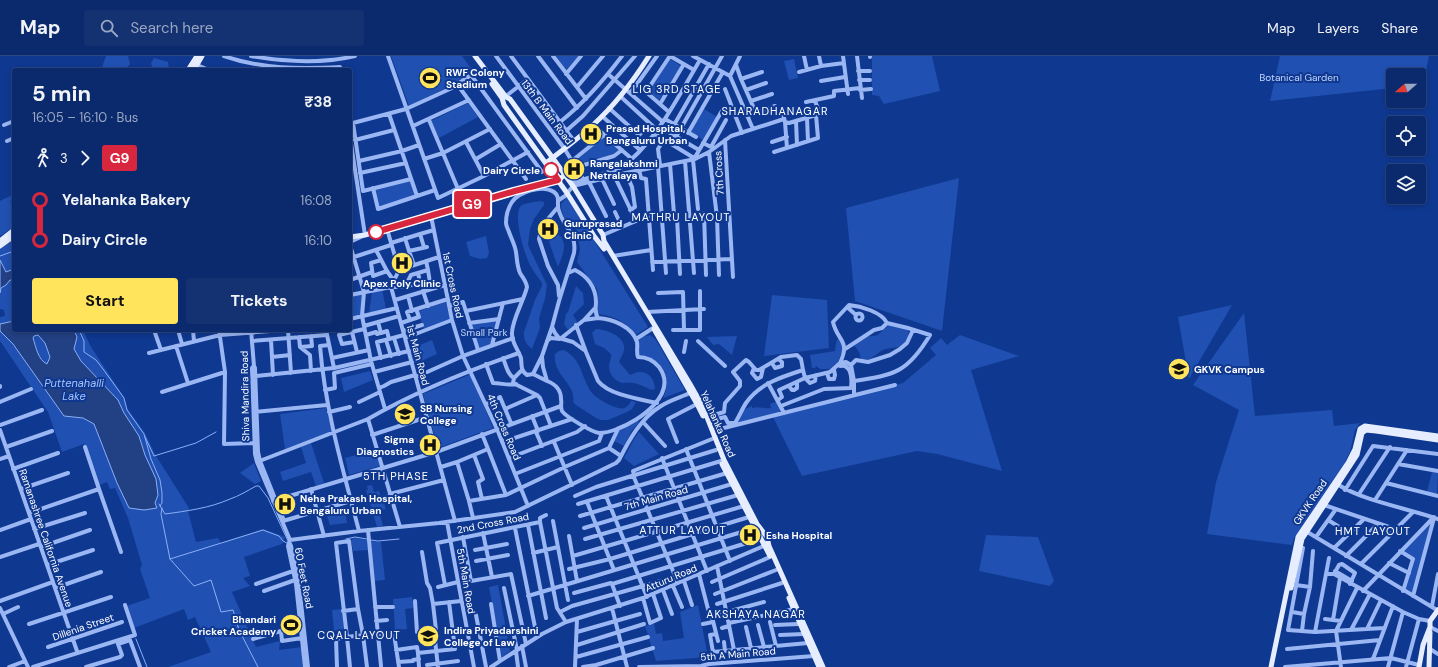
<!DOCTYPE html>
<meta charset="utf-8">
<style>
:root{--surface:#0b2a6d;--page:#143272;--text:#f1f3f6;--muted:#9aa7c2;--line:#2b4680;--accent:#ffe45c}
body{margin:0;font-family:"DM Sans",sans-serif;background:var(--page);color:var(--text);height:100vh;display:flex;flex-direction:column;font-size:15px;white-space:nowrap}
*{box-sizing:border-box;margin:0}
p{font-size:13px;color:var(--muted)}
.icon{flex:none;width:22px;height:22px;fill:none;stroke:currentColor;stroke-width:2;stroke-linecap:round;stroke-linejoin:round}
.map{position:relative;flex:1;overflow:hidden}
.panel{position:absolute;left:12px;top:12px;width:340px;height:264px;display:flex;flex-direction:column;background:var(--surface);border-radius:4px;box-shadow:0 2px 6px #0003,0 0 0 1px var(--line)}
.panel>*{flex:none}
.badge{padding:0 8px;border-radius:3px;font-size:14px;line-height:26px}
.needle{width:26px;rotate:250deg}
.buttons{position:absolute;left:1386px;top:12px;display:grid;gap:8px}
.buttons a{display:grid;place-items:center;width:40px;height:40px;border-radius:4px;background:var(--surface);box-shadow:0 2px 6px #0003,0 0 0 1px var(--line);font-size:20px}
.map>.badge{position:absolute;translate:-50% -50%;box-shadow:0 0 0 2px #fff}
.legs{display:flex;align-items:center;gap:6px;height:44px;padding:0 20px;font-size:13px}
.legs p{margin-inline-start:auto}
.headline{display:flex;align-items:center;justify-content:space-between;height:68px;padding:0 20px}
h1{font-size:22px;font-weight:700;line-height:30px}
.cta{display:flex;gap:8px;margin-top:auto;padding:8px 20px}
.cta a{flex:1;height:46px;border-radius:4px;background:var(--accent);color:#111;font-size:16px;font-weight:700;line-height:46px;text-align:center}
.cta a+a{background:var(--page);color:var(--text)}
ul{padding:0 20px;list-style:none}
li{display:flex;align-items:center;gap:14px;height:40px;font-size:15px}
li i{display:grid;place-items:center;width:6px;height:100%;margin:0 5px;background:currentColor}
li i::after{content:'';width:10px;height:10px;margin:-5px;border:3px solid;border-radius:50%;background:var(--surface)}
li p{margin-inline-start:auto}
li:first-child i{background:linear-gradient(#0000 50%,currentColor 0)}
li:last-child i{background:linear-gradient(currentColor 50%,#0000 0)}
header{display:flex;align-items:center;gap:24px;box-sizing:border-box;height:56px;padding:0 20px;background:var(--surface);border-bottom:1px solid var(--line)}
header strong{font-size:19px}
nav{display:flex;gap:22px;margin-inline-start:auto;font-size:14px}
.search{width:280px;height:36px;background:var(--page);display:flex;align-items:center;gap:10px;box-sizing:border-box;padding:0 14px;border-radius:4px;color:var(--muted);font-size:15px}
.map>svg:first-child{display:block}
</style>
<header>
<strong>Map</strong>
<div class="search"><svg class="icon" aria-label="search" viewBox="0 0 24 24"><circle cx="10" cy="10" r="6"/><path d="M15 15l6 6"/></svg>Search here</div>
<nav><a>Map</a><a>Layers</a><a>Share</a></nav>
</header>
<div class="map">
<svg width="1438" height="611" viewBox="0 0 1438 611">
<rect width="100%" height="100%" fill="#0f3891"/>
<path fill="#2050b1" d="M106 0H128L130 8 125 14H101Z
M391 0H462L473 15 450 30 409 50Z
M556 0H579L566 14Z
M872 0H932L940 35 884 48 879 40 872 39Z
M1280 0H1429L1423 29 1419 30V19H1393V32L1270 45Z
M154 2 168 6 169 14H153L151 7Z
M670 3 681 10 659 44 649 35Z
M794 3 798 22 789 24 784 5Z
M468 47 478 61 439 82 431 65Z
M704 53 717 61 703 84 690 76Z
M605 81 619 94 613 98 577 108 574 104Z
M959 122 942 275 855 245 846 152Z
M411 123 417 140 378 153 373 132Z
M14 138V142L10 145 14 152V171L0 180V145Z
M567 141 648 271 636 279C627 266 613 259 597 258L598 242 597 233 577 206 580 194 577 174C574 171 571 170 568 168 564 163 561 154 561 148Z
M540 145 544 146V149L534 163 530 173 528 189 547 229 545 243 539 262 540 272 532 293C526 288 523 283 524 276L535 244 542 230V227C538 221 533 215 530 209 525 200 511 156 522 149 526 147 535 146 540 145Z
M552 175C571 182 563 198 558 211L549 186V181Z
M486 180 489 197 487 202 480 203 470 200 466 186Z
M14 184V213L6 217 0 204V193Z
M10 224H14V249L13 250 14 265 0 268V261L5 260 4 254 0 253V237L1 232 6 229Z
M576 230 583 237 584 248 573 259 578 267 568 274 564 268 566 258 568 256Z
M382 233 386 253 369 257 372 236Z
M362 237 361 259 350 262V240Z
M772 239 827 244 829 292 764 300Z
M446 246 450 263 424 274 418 255Z
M1232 249 1189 323 1178 261Z
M1244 257 1255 360 1332 354 1334 370 1360 367 1355 374 1350 396 1344 408 1294 482 1292 489 1207 478 1216 426 1239 354 1193 329Z
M499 263 492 289 478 294 469 267Z
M891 268 908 274C910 279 907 285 904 288 900 293 889 291 883 294 875 298 871 306 861 303L859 296 854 289 868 280C881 282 881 273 891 268Z
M596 273C605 273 624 280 624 291 625 296 621 301 619 306L630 319C633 318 636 316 639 316 649 315 655 324 655 333L651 334C642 329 632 325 622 327 614 324 609 318 609 310 609 305 612 303 611 298L604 292 595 288 592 277Z
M74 274H83L91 291 124 341 127 352 145 377 156 400 189 452 188 455 196 486 218 482 221 487 263 473 285 481 282 488 244 501 250 520 243 522 250 530 232 536 256 591 280 585 279 594 302 591 303 611H168L211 596 195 561 188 564 184 553 134 572 127 550 150 542 140 513 142 509 128 462 115 432 110 433 107 426 99 429 84 388 62 396 48 356 0 285V275L13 288 64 360 83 362 94 368 117 427 155 447 158 439 139 380 124 357 118 344 81 305 74 293 77 281Z
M38 279 45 287 50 301 47 308C38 304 36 291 33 282L34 280Z
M650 279 656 284 685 334 663 342C668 332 669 316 659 309 653 304 645 302 638 299V285L642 281Z
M960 279 1019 300 971 314 1002 415 937 398 917 395 802 420 773 361 903 327 936 299 930 292 941 282 947 289Z
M737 280 732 299 719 288 713 289 707 281Z
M839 280 843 293 838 306 830 313H820L816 310 815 312H812L810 299 835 295 836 287Z
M432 284 437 298 415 308 410 293Z
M564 294C583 304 581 323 592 337 597 343 618 355 625 352 628 350 630 347 631 345L636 346 632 353 627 356 608 364H601L596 362 576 349 573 346C577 328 552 319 555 298L559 295Z
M370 315 373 324 344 336 341 322Z
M471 318 493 372 438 392 423 338Z
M775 346 779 349 782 356 736 368 743 354 752 350V352C758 350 764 353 771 352L770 348Z
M326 352 332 376 285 393 280 358Z
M638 364 639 367 632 374 624 390 614 385 618 375Z
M639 376 659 398 634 410 624 402 634 383Z
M311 387 324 427 316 430 311 416 283 425 280 416 306 407 301 391Z
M375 394 380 410 349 419 345 402Z
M254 407 261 425 255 428 240 417Z
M1432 416 1438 417 1437 439 1427 436Z
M372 429 374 436 379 435 381 440 389 438 391 445 384 447 386 453 379 455 383 470 377 471 366 434H368L367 430Z
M345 455 347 467 330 469 327 460Z
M1432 464 1413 539 1404 534 1414 503 1401 495Z
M986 479 1038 481 1054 525 1050 530 979 515Z
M355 482 367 484 368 494 353 495 351 483Z
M370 485 381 486 385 524 374 525Z
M498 529 510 595 502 601 489 531Z
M412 541 414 552 405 553 407 573 395 574 393 543Z
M698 549 708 601 656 605 645 570 654 567 656 578 662 577 663 585 684 582 680 556Z
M342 553 344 573 334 575 332 554Z
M299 562 300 574 283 576 282 565Z"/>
<path fill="#224084" stroke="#8bb0f7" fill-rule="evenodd" d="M0 204 6 216 14 213V224H10L6 229 1 232 0 237Z
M14 265V274H74L77 281 74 293 81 305 118 344 124 357 139 380 145 399 156 423 158 439 155 447 157 452 144 454 129 452 117 427 94 368 83 362 64 360 13 288 0 275V268ZM38 279 45 287 50 301 47 308C38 304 36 291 33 282L34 280Z"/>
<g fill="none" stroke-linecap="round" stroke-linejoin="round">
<path stroke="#8bb0f7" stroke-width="1" d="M0 200 14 195
M79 274 84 285V296L96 304 103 313 124 342 127 354 144 378 151 403 160 424 162 437V447L160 450
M145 381 154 400 196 387 216 376
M159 448 165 458C187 455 210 452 230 443 239 440 247 435 256 430H259L268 442 288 485
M162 452 161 458 170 503 194 530 211 524 221 556 233 554 239 574 258 611
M346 483 355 481 367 483
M371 484 378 485 399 483
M170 503 263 474 279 480 283 485 287 487
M136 583 147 611"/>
<path stroke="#9ab7f4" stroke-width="4" d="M224 0C261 13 300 13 340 11V14
M251 0C286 6 321 8 355 0
M388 0 438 142 484 120 528 96
M496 0 564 92 583 123
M511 0 574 85
M538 0 577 52
M553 0 586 43
M670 0 694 14
M693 0 730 20 753 73
M804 0 807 14
M819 0 821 10
M843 0 848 38
M857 0 862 42
M870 0V1
M197 9 209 14
M736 9 741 23
M858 15H870
M799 16 821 10 844 7
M566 18 581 0
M608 18 663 66
M730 20 740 0
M859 24H870
M821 25 845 21
M457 28 526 123
M637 28 669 56
M577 31 603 0
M725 33 742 77
M746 34 766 27
M860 34 871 33
M646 36 670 0
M630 37 637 28 657 0
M506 40 528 23
M620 40 657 74
M751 45 772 38
M815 45 818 53
M806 46 834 40V35L860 32
M660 48 684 8
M609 52 639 79 650 68
M756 57 741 23 762 16
M389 58 417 140
M602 60 640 94
M748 60 775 50
M807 62 808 85
M665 63 696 81
M429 64 458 133
M796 65 797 89
M560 66C584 47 603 25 622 0
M785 66 787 92
M4 69 14 65
M593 69 632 103
M674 69 709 8
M413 70 469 44
M660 71 699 94
M566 75 583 60 635 0
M688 77 723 16
M655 78 694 102
M350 81 365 179 350 186
M355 84 394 74
M725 84 733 221
M7 85 14 82
M466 86 484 120
M772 86 787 81
M703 87 711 91 726 64
M672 88 722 0
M709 96 717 161 719 219
M774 96 818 82 816 59 789 67 785 66 782 53
M424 103 443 97 490 73
M476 103 501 88
M694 103 723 53
M573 104 604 79
M693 104 698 153
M359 105 402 95 419 89
M685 105 694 217
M670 108 674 158 677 162 680 218
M660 109 658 93 664 83
M658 110 666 217
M577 111 614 100 622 94
M639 114 641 122 646 123 653 214
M360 117 406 107
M626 117 632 131 635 151 630 154
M411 123 363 135 353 67 406 53 452 32 471 19 542 116
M602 123 614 148
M589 126 606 160
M571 127 616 114C624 110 631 104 638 97 664 70 681 36 700 4
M373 132 378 153 435 134
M559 144 565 140 573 130 626 117 695 103 709 96 731 80 784 63
M558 151 542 170 539 183 548 210 558 229 559 240
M615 156 622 171
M704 157 706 219
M431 160 452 264 463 300 497 373 528 450
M387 173 399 214 391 231
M420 178 434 174
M603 179 636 165 613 117
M405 182 409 195 427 191
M391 187 420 178 424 191
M350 189 364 236 362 260 371 305 385 353
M376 194 387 215 394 225
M409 195 414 209
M613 200 651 194
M354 201 391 189
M381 204 371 207 373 220 387 215
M652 206 732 203
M399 214 439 201
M428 214 431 233
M350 224 372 216
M391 231 455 465
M405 231 411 219 428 214 426 205
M423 235 428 250
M658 237 683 236 684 274
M350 239 391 231H405L420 226 418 217
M408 240 412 255
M395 244 445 229
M449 250 463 246 478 294
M847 251 856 259
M466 255 523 243
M647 256 704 253
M855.5 261a3.5 3.5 0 1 1 7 0a3.5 3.5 0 1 1-7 0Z
M350 263 397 252
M410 264 407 256 448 243
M584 264 595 252
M378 266 381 277 387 275 389 283 404 279
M401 267 419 261 416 253
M469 267 499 263
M576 269 586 296 598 325C609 339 639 343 657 347
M364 270 399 260
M552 271 555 277 559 282 573 286 584 294
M154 274 161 294
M178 274 182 288
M193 274 194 285
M219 274 225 316 224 388 254 387
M251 274 254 310 252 312 255 398 257 406 290 484 359 475 439 467 515 456 616 407 619 404C629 384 641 362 661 350 670 344 682 341 692 336
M288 274 291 317
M326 274 334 312
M673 274H700V235
M403 275 422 269
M352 276 357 296
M366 279 376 276 377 278 380 277
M299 281 300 291 310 299 311 315
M394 282 399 298
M405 282 452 264
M636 283 653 272
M271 284 273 319
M386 284 391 300
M252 285 327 279
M547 285 551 282 560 283 584 264 598 262
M698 285 725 310
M354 286 342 288 339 279 364 273
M329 289 320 290C325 353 343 414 359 475
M492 289 503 247
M176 290 188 327
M301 291 312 290 311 280
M845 293 874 274 882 272 887 267
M684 296 686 285
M149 297 220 279 283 274
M272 301 290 299
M542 301 543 311 547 325C555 328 561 334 561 343 562 348 560 351 562 355 566 361 592 376 599 377 605 377 612 375 617 373 639 365 679 338 659 311 654 305 646 301 638 301 636 296 638 291 637 286 632 270 612 263 598 262 594 256 596 252 596 246 596 231 587 220 575 214L568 217
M332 302 369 294
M381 302 377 286 389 283
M503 302C506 309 507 318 514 322
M772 307 775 312 782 310V306L778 303
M840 307C851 284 837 285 833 266L849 249C860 250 882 256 887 267 902 270 916 274 930 279 908 316 895 319 854 325
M486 308 493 327C501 327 509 330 516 328
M851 309 856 304 868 306 890 299 900 293 907 287 913 274
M254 310 255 312 258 396 260 405 274 440
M754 312 752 317 757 323 761 321 763 312
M522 314 514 322 513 327 537 339 540 342 551 370
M803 314 805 322 810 327 815 325 816 319
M374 316 412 306
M827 317 829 323H834L835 319 834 314
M533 318 542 300 552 271 559 245 574 197C577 177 564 172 559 155 556 148 561 141 554 136 542 128 519 136 512 146 508 152 506 160 506 167 506 170 508 173 509 176 511 182 515 189 516 196 517 203 517 210 520 217 523 222 526 225 527 231 524 244 513 262 512 276 511 286 518 293 521 302 522 309 520 314 527 319L533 318 547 325
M256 320 334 312 409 295
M416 321 463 300 513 282
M768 327 784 357
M0 330V331
M789 330 792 334H794L797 332V326
M379 332 384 330 391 326 415 319
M325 334 335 332 334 317 372 308
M162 336 225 316
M778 344 782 341 779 334 805 322 830 316 840 307 846 306 851 309 854 325V338
M0 346 31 333
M359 346 380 336
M486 348 500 341 511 367
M781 350 824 333 851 332C852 324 852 308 840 310
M505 353 537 339
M254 356 327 349
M329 356 350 351
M532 360 538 375
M707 361 724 356 725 347 740 330V325L733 316 746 304 749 306 756 314H759L781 301 797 299 801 303 803 314C781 321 759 328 746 347 742 353 739 361 735 367H728L725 361 709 365
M368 363 400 471
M711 365 716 374 895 329
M643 366 665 390
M0 369 42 354
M0 374 77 595
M536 376 542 390
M372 379 427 361
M502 386 572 363
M554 386 572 429
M677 386 668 363 697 348
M6 391 52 375
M85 391 99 433
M609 392 621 400
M488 393 506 439
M686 393 730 505
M474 399 483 423 478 426 482 443
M509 402 577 376 585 370
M662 402 707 515
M0 403 9 400
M257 406 368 363C415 336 467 315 519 297
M457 406 488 393 482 378
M1398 408 1438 415
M441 411 457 406 469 445 506 439 567 410 609 392 618 373
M13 413 58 397
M515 418 599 385 602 377
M633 419 678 527
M634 419 633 415 712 383
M1386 427 1438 440
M1337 428C1363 445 1407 452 1438 463
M21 433 68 417
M311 433 324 480
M1345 434 1373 390 1438 398
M390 438 444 424
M1359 438 1390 391
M575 440 596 431 716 394
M606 440 647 541
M1375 444 1407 394
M273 445 436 396 561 350
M469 445 473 462
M587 446 614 514
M578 448 721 405
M1324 449 1395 473
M278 450 283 462V465
M29 457 99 433 121 496
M546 459 540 462V466L557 552 566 566
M580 460 727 417
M1328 464 1349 477
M283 465 351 445
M553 465 568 544
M447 466 474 611
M528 469 546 562
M515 472 537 581
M584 472 732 428
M34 473 85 457
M0 474 31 463
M368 474 378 579 394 578 399 611
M1304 474 1437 554 1438 553
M483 477 492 521
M569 480 577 525
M463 481 471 525 511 518 526 588
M1316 481 1336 453
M585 483 738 439
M290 484 288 490 296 528 305 611
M290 488 291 490 299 528 308 611
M41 491 90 474
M1303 492 1288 574 1315 576 1384 572
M1334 492 1364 463
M475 494 507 488
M1400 495 1413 503 1403 535
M422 496 427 527 430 532 433 548 436 574 435 584 438 611
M533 497 558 491
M573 500 744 450
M1346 500 1378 468
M0 501 39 488
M476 505 508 499
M1389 507 1409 517
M1361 508 1413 456
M47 509 93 494
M717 510 734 594
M569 513 610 503 749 461
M1335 515 1352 525
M699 518 708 553 711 557 718 585
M1326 518H1334L1403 556 1419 563 1430 565
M1334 518 1339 509 1342 508 1355 517 1350 528
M684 525 692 549
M712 526 770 501
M256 528 293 515
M612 528 620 550
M445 529 437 487 540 466
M1296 529 1310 531
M673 530 682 551
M438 531 458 526
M55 532 101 516
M504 532 517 594
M663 534 672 558
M264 535 295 524
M1363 535 1434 461
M574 537 611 527 612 528 760 483
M715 538 776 514
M528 540 755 472
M1413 540 1434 462
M643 542 650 567 661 562 653 538
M0 545 50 527
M415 545 417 576 436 574
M433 548 461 545
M491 548 500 605
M717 548 782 527
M1432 550 1438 518
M375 551H393
M0 552 28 611
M612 552 627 611
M343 555 358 553
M560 556 572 550 675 521
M727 556 764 546
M1292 556 1304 558
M3 558 18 551
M476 559 486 611
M719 559 727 558
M1325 563 1341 565
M1333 564 1340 522
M376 565 387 564
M770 566 776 590
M729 567 794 553
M29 568 111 541
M703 568 713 566
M758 569 764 591
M775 569 799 568
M746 571 751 592
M1430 571 1438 575
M722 572 729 570
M1367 573 1381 544
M1351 574 1370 538
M1302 575 1304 558 1310 531 1313 495
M577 576 640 558
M1315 576 1329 502
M716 578 710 579 713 596 808 587
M363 579 347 581 336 487 349 485 358 553 363 579 367 611
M378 579 381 610
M780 579 804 578
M253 583 281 575 282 585 302 582
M724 586 725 595
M577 589 644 568
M522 590 526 611
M48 591 122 566
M1287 593 1380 584
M1430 593 1438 598
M396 594 417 591 418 597
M516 595 518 611
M576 601 648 581
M1373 603 1393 550
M398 606 413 605V604L419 603
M427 609 458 605
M9 611 25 605
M33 611 135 579 125 549
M86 611 120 601 122 599 118 588 130 584 140 611
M337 611 336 583 347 581 350 611
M419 611 418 597 455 593 449 546
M491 611 542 578 566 566 643 542 766 489
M575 611 577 563
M583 611 596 609 653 592
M639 611 701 610 709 608 814 600
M1285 611 1391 602 1419 609
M1341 611 1336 575 1357 532
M1388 611 1403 556
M1406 611 1419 563"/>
<path stroke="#e6edff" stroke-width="5" d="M475 0 506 41 510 43 573 130 603 179 604 185 690 328 703 351 724 404 757 468 767 481 769 490 823 611
M188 14 197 0
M194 14 202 0
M492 28 502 42 504 49 567 137 594 180 604 193
M546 107C561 95 578 83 593 69 615 49 634 24 649 0
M350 181 365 179 515 135 558 124 565 119
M0 185 14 174
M0 190 14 180
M654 273 697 348 703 360
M722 408 770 500
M1291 532 1302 483 1357 399 1362 377 1366 374 1376 375 1438 384
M789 542 819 611
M1271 611 1298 481 1348 407 1355 393 1360 373 1365 370 1438 380
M1419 611 1423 589 1430 571V565L1438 554
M1429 611 1430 576"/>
</g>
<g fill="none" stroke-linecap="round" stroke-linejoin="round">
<g stroke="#fff" stroke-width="9">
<path id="line-1" d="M376 176 515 135 558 124 551 114"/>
</g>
<use href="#line-1" stroke="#d7263d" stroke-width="6"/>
</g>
<defs>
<g id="stadium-disc" transform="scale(1.15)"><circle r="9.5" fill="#ffe45c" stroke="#0f3891"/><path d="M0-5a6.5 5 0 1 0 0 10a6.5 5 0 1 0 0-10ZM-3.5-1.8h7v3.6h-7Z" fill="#111"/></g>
<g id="hospital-disc" transform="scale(1.15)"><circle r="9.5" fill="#ffe45c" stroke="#0f3891"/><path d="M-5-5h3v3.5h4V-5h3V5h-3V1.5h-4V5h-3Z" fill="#111"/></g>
<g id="university-disc" transform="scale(1.15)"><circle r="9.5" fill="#ffe45c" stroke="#0f3891"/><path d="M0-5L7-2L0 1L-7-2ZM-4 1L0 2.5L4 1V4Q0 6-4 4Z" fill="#111"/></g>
</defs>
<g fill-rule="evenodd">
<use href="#stadium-disc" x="430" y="22"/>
<use href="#hospital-disc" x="591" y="78"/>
<use href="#hospital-disc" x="574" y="113"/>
<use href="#hospital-disc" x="548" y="173"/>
<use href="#hospital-disc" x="402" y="207"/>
<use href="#university-disc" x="1179" y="313"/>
<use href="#university-disc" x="405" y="358"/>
<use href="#hospital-disc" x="430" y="389"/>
<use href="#hospital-disc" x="285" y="448"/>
<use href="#hospital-disc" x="750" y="479"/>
<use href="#stadium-disc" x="291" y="569"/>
<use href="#university-disc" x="428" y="580"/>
</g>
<g fill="#fff" stroke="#d7263d" stroke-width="2">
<circle cx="551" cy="114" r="7"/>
<circle cx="376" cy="176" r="7"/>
</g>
<g text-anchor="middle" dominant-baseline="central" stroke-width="4" stroke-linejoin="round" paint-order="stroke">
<g font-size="10" font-weight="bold" fill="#fff" stroke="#0f3891" text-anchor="start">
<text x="446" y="16">RWF Colony<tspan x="446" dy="12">Stadium</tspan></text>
<text x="606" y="72">Prasad Hospital,<tspan x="606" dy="12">Bengaluru Urban</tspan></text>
<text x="590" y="107">Rangalakshmi<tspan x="590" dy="12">Netralaya</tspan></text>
<text x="564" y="167">Guruprasad<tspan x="564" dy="12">Clinic</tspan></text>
<text x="402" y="227" text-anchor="middle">Apex Poly Clinic</text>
<text x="1194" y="313">GKVK Campus</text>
<text x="420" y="352">SB Nursing<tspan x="420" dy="12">College</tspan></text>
<text x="414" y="383" text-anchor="end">Sigma<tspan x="414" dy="12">Diagnostics</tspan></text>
<text x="300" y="442">Neha Prakash Hospital,<tspan x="300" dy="12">Bengaluru Urban</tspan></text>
<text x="766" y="479">Esha Hospital</text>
<text x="276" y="563" text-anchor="end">Bhandari<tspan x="276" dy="12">Cricket Academy</tspan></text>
<text x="444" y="574">Indira Priyadarshini<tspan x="444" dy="12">College of Law</tspan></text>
</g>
<g font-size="10" fill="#c1d5fe" stroke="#0f3891">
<text x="1299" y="21">Botanical Garden</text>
<text x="484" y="276">Small Park</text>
</g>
<g font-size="10" fill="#fff" stroke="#0f3891">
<text transform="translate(547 56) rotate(53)">13th B Main Road</text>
<text transform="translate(719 117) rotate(-93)">7th Cross</text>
<text transform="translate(453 229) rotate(78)">1st Cross Road</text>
<text transform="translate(418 299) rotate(75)">1st Main Road</text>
<text transform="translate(245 340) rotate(-91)">Shiva Mandira Road</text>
<text transform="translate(718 368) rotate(66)">Yelahanka Road</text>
<text transform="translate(504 371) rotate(67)">4th Cross Road</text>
<text transform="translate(656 442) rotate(-16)">7th Main Road</text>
<text transform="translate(1310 446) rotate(-56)">GKVK Road</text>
<text transform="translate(493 467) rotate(-11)">2nd Cross Road</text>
<text transform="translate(46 482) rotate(71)">Ramanashree California Avenue</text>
<text transform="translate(304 522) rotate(79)">60 Feet Road</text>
<text transform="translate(671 522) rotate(-23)">Atturu Road</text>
<text transform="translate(466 525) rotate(80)">5th Main Road</text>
<text transform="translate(83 571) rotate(-19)">Dillenia Street</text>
<text transform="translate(738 598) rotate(-5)">5th A Main Road</text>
</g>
<g font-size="10" font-weight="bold" fill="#fff" stroke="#0f3891" text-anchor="end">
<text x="540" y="114">Dairy Circle</text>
</g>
<g font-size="11" letter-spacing="1" fill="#fff" stroke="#0f3891">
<text x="677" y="33">LIG 3RD STAGE</text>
<text x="775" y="55">SHARADHANAGAR</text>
<text x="681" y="161">MATHRU LAYOUT</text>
<text x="396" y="420">5TH PHASE</text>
<text x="683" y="474">ATTUR LAYOUT</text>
<text x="1373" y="475">HMT LAYOUT</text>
<text x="756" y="558">AKSHAYA NAGAR</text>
<text x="359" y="579">CQAL LAYOUT</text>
</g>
<g font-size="11" font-style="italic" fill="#a6c2fb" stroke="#0f3891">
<text x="74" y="327">Puttenahalli<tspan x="74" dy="13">Lake</tspan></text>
</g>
</g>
</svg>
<div class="buttons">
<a><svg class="needle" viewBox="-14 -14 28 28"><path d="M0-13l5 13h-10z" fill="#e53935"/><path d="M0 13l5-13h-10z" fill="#9aa7c2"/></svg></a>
<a><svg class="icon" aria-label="locate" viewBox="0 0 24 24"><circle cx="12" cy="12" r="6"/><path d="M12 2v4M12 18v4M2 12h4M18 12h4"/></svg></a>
<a><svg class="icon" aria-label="layers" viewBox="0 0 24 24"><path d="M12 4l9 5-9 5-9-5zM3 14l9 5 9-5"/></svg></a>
</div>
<b class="badge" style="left:472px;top:148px;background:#d7263d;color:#fff">G9</b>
<section class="panel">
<div class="headline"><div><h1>5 min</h1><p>16:05 – 16:10 · Bus</p></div><b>₹38</b></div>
<div class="legs"><svg class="icon" aria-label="walk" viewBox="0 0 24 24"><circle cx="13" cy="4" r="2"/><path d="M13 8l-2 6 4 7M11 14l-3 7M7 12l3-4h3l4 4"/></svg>3<svg class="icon" aria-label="forward" viewBox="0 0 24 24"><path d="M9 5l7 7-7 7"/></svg><b class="badge" style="background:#d7263d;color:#fff">G9</b></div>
<ul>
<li><i style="color:#d7263d"></i><b>Yelahanka Bakery</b><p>16:08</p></li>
<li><i style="color:#d7263d"></i><b>Dairy Circle</b><p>16:10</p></li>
</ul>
<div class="cta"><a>Start</a><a>Tickets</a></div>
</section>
</div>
